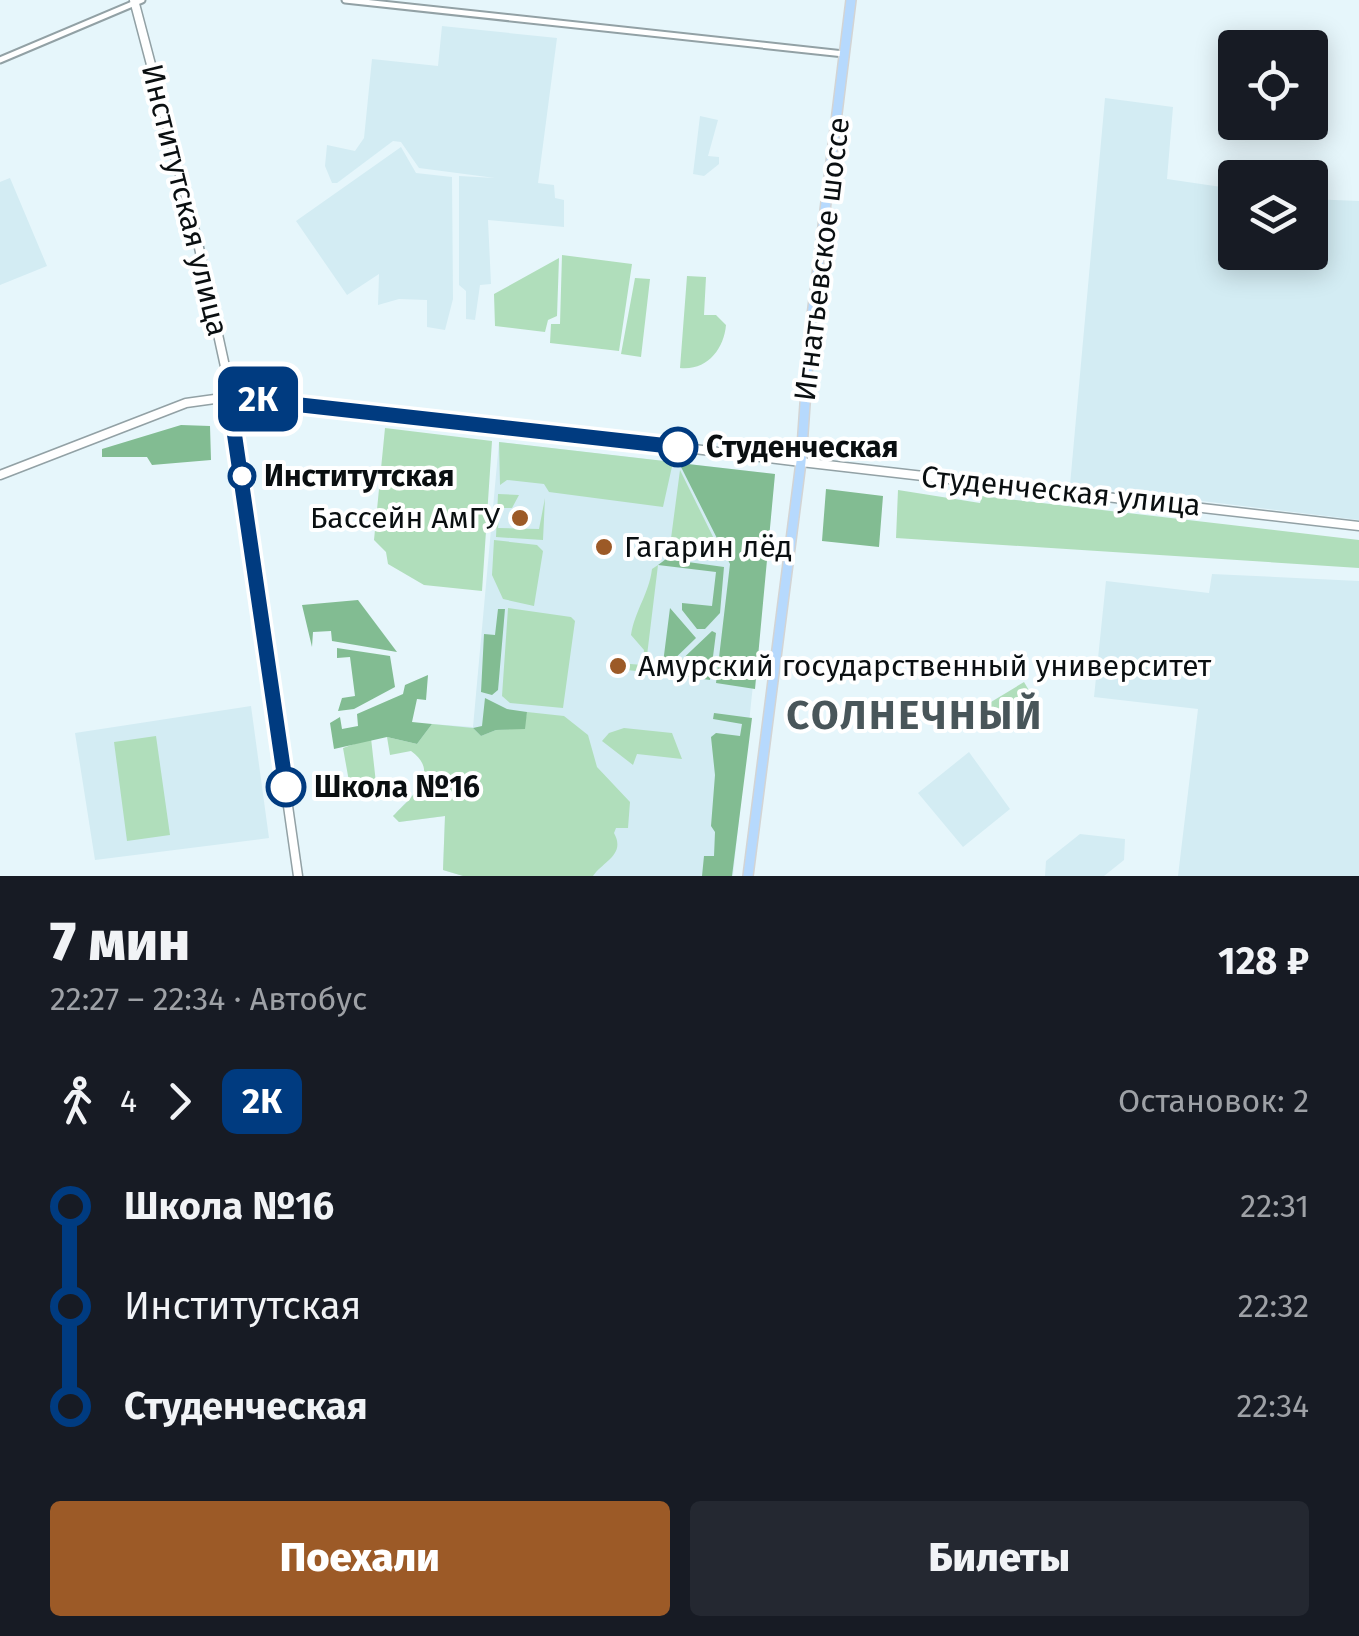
<!DOCTYPE html>
<html lang="ru">
<meta charset="utf-8">
<style>
:root{--surface:#171b24;--page:#242831;--text:#f1f3f6;--muted:#9ea1a6;--accent:#9c5a27}
body{margin:0;font-family:"Fira Sans",sans-serif;background:var(--page);color:var(--text);height:100vh;display:flex;flex-direction:column;font-size:38px;white-space:nowrap}
*{box-sizing:border-box;margin:0}
p{font-size:32px;color:var(--muted)}
.icon{flex:none;width:55px;height:55px;fill:none;stroke:currentColor;stroke-width:2;stroke-linecap:round;stroke-linejoin:round}
.map{position:relative;height:876px;overflow:hidden}
.side{display:flex;flex-direction:column;background:var(--surface);flex:1}
.side>*{flex:none}
.badge{padding:0 20px;border-radius:15px;font-size:35px;line-height:65px}
.buttons{position:absolute;left:1218px;top:30px;display:grid;gap:20px}
.buttons a{display:grid;place-items:center;width:110px;height:110px;border-radius:10px;background:var(--surface);box-shadow:0 5px 25px #0003;font-size:50px}
.map>.badge{position:absolute;translate:-50% -50%;box-shadow:0 0 0 5px #fff}
.legs{display:flex;align-items:center;gap:15px;height:110px;padding:0 50px;font-size:32px}
.legs p{margin-inline-start:auto}
.head{display:flex;align-items:center;justify-content:space-between;height:170px;padding:0 50px}
h1{font-size:55px;font-weight:800;line-height:75px}
.primary-button{display:flex;gap:20px;margin-top:auto;padding:20px 50px}
.primary-button a{flex:1;height:115px;border-radius:10px;background:var(--accent);color:#fff;font-size:40px;font-weight:800;line-height:115px;text-align:center}
.primary-button a+a{background:var(--page);color:var(--text)}
ul{padding:0 50px;list-style:none}
li{display:flex;align-items:center;gap:35px;height:100px;font-size:38px}
li i{display:grid;place-items:center;width:15px;height:100%;margin:0 12px;background:currentColor}
li i::after{content:'';width:25px;height:25px;margin:-12px;border:8px solid;border-radius:50%;background:var(--surface)}
li p{margin-inline-start:auto}
li:first-child i{background:linear-gradient(#0000 50%,currentColor 0)}
li:last-child i{background:linear-gradient(currentColor 50%,#0000 0)}
.map>svg:first-child{display:block}
</style>
<div class="map">
<svg width="1359" height="876" viewBox="0 0 1359 876">
<rect width="100%" height="100%" fill="#e6f6fb"/>
<path fill="#d3ecf3" d="M442 26 557 38 538 183 554 185 555 198 564 200V227L488 220 491 284 480 285 475 320 466 319V291L459 285V176L495 178 419 168 401 142 393 141 337 183H332L325 166 327 145 355 151 364 138 372 59 438 66Z
M1105 98 1173 107 1167 179 1235 189V252H1310V199L1359 201V520L1070 485Z
M700 116 718 120 708 156 719 157V164L704 176 693 174Z
M401 147 416 173 452 177 453 299 445 330 427 327V300L399 299 378 305 379 274 347 295 296 221Z
M10 178 47 266 0 285V182Z
M499 442 775 474 733 876H463L443 870 445 816 399 822 393 816 423 784 425 770 417 744 432 724 473 727Z
M1212 574 1359 581V876H1178L1198 709 1094 697 1106 581 1209 593Z
M251 706 269 838 95 860 75 733Z
M969 752 1010 809 963 847 918 793Z
M1080 834 1125 839 1124 860 1104 876H1045L1046 861Z"/>
<path fill="#b0debb" d="M562 255 632 264 619 351 550 343 551 324H560Z
M559 258 557 316 548 320 545 332 495 326 494 294Z
M687 276 706 277 704 315H716L726 325C724 349 707 371 680 368Z
M635 278 650 279 641 357 621 354Z
M385 428 492 441 482 591 424 585 388 564 386 552 374 540Z
M499 442 673 462 663 507 549 492 544 484 507 480 500 485Z
M680 470 724 559 679 553 670 546Z
M898 490 980 503 982 496 1359 540V568L896 538Z
M498 494 519 495 512 508H500L498 528 539 529 545 498 543 540 496 537Z
M494 540 537 545 543 551 534 606 503 599 492 575Z
M658 565 645 672 618 669V663L643 665 644 650 631 635C635 610 649 594 652 569Z
M508 608 571 617 575 621 563 708 510 703 502 696Z
M1024 682 1037 704 1022 714 1016 712 993 730 994 722 977 703 986 705Z
M527 712 564 716 588 735 597 767 630 802 628 828H616L614 833C626 855 603 861 593 876H463L443 870 445 816 399 822 393 816C411 797 442 773 411 751L390 755 387 737 417 744 432 724 473 728 481 736 496 730 524 728Z
M624 728 672 733 682 759 637 754 633 765 602 741 609 733Z
M156 736 170 835 127 841 114 742Z
M371 738 376 783 350 787 343 748Z"/>
<path fill="#82bc92" d="M181 425 210 426 211 460 152 465 147 457H102V449Z
M679 463 775 474 755 689 716 683 730 564Z
M826 489 883 496 879 547 822 541Z
M666 559 724 567 720 613 705 629H697L682 610V603L712 606 716 572 658 565Z
M358 600 397 652 332 641 331 631 313 632 312 647 302 605Z
M670 608 696 638 662 671Z
M498 609H505L498 690 492 695 481 692 484 634 495 635Z
M712 631 716 633 710 680 675 675 674 667Z
M337 648 390 656 395 687 354 709 338 711 342 698 355 696 350 657 337 658Z
M428 675 426 700 417 699 412 722 432 724 417 744 387 737 334 749 330 723 340 717 342 729 358 726 357 714 403 694 405 685Z
M485 698 507 709 527 712 525 729 496 730 481 736 473 728 482 726Z
M714 713 752 718 732 876H702L704 856H714L715 832 711 826 715 775 711 737 716 733 740 736 742 724 713 719Z"/>
<g fill="none" stroke-linecap="round" stroke-linejoin="round">
<g stroke="#92a1a5" stroke-width="9">
<path id="minor" d="M345 0 844 54
M0 60 142 0"/>
</g>
<g stroke="#92a1a5" stroke-width="11">
<path id="tertiary" d="M0 475 186 403 229 397 382 411 801 462"/>
</g>
<g stroke="#92a1a5" stroke-width="11">
<path id="secondary" d="M134 0 198 243 226 371 298 876
M801 462 1359 526"/>
</g>
<g stroke="#d3d4d4" stroke-width="12">
<path id="primary" d="M748 876 801 462 810 332 851 0"/>
</g>
<use href="#minor" stroke="#fff" stroke-width="5"/>
<use href="#tertiary" stroke="#fff" stroke-width="8"/>
<use href="#secondary" stroke="#fff" stroke-width="8"/>
<use href="#primary" stroke="#b6d9fd" stroke-width="9"/>
</g>
<g fill="none" stroke-linecap="round" stroke-linejoin="round">
<g stroke="#fff" stroke-width="22">
<path id="line-1" d="M286 787 229 397 678 447"/>
</g>
<use href="#line-1" stroke="#003b80" stroke-width="15"/>
</g>
<g fill="#fff" stroke="#003b80" stroke-width="5">
<circle cx="678" cy="447" r="18"/>
<circle cx="242" cy="476" r="12"/>
<circle cx="286" cy="787" r="18"/>
</g>
<g fill="#9c5a27" stroke="#fff" stroke-width="4">
<circle cx="520" cy="518" r="10"/>
<circle cx="604" cy="547" r="10"/>
<circle cx="618" cy="666" r="10"/>
</g>
<g text-anchor="middle" dominant-baseline="central" stroke-width="8" stroke-linejoin="round" paint-order="stroke">
<g font-size="30" fill="#0a0f11" stroke="#fff">
<text transform="translate(185 200) rotate(76)">Институтская улица</text>
<text transform="translate(822 259) rotate(-83)">Игнатьевское шоссе</text>
<text transform="translate(1061 491) rotate(6)">Студенческая улица</text>
</g>
<g font-size="30" font-weight="bold" fill="#0a0f11" stroke="#fff" text-anchor="start">
<text x="706" y="447">Студенческая</text>
<text x="264" y="476">Институтская</text>
<text x="314" y="787">Школа №16</text>
</g>
<g font-size="30" fill="#0a0f11" stroke="#fff" text-anchor="start">
<text x="500" y="518" text-anchor="end">Бассейн АмГУ</text>
<text x="624" y="547">Гагарин лёд</text>
<text x="638" y="666">Амурский государственный университет</text>
</g>
<g font-size="40" font-weight="bold" letter-spacing="2.5" fill="#49565a" stroke="#fff">
<text x="915" y="716">СОЛНЕЧНЫЙ</text>
</g>
</g>
</svg>
<div class="buttons">
<a><svg class="icon" aria-label="locate" viewBox="0 0 24 24"><circle cx="12" cy="12" r="6"/><path d="M12 2v4M12 18v4M2 12h4M18 12h4"/></svg></a>
<a><svg class="icon" aria-label="layers" viewBox="0 0 24 24"><path d="M12 4l9 5-9 5-9-5zM3 14l9 5 9-5"/></svg></a>
</div>
<b class="badge" style="left:258px;top:399px;background:#003b80;color:#fff">2К</b>
</div>
<section class="side">
<div class="head"><div><h1>7 мин</h1><p>22:27 – 22:34 · Автобус</p></div><b>128 ₽</b></div>
<div class="legs"><svg class="icon" aria-label="walk" viewBox="0 0 24 24"><circle cx="13" cy="4" r="2"/><path d="M13 8l-2 6 4 7M11 14l-3 7M7 12l3-4h3l4 4"/></svg>4<svg class="icon" aria-label="forward" viewBox="0 0 24 24"><path d="M9 5l7 7-7 7"/></svg><b class="badge" style="background:#003b80;color:#fff">2К</b><p>Остановок: 2</p></div>
<ul>
<li><i style="color:#003b80"></i><b>Школа №16</b><p>22:31</p></li>
<li><i style="color:#003b80"></i><span>Институтская</span><p>22:32</p></li>
<li><i style="color:#003b80"></i><b>Студенческая</b><p>22:34</p></li>
</ul>
<div class="primary-button"><a>Поехали</a><a>Билеты</a></div>
</section>
